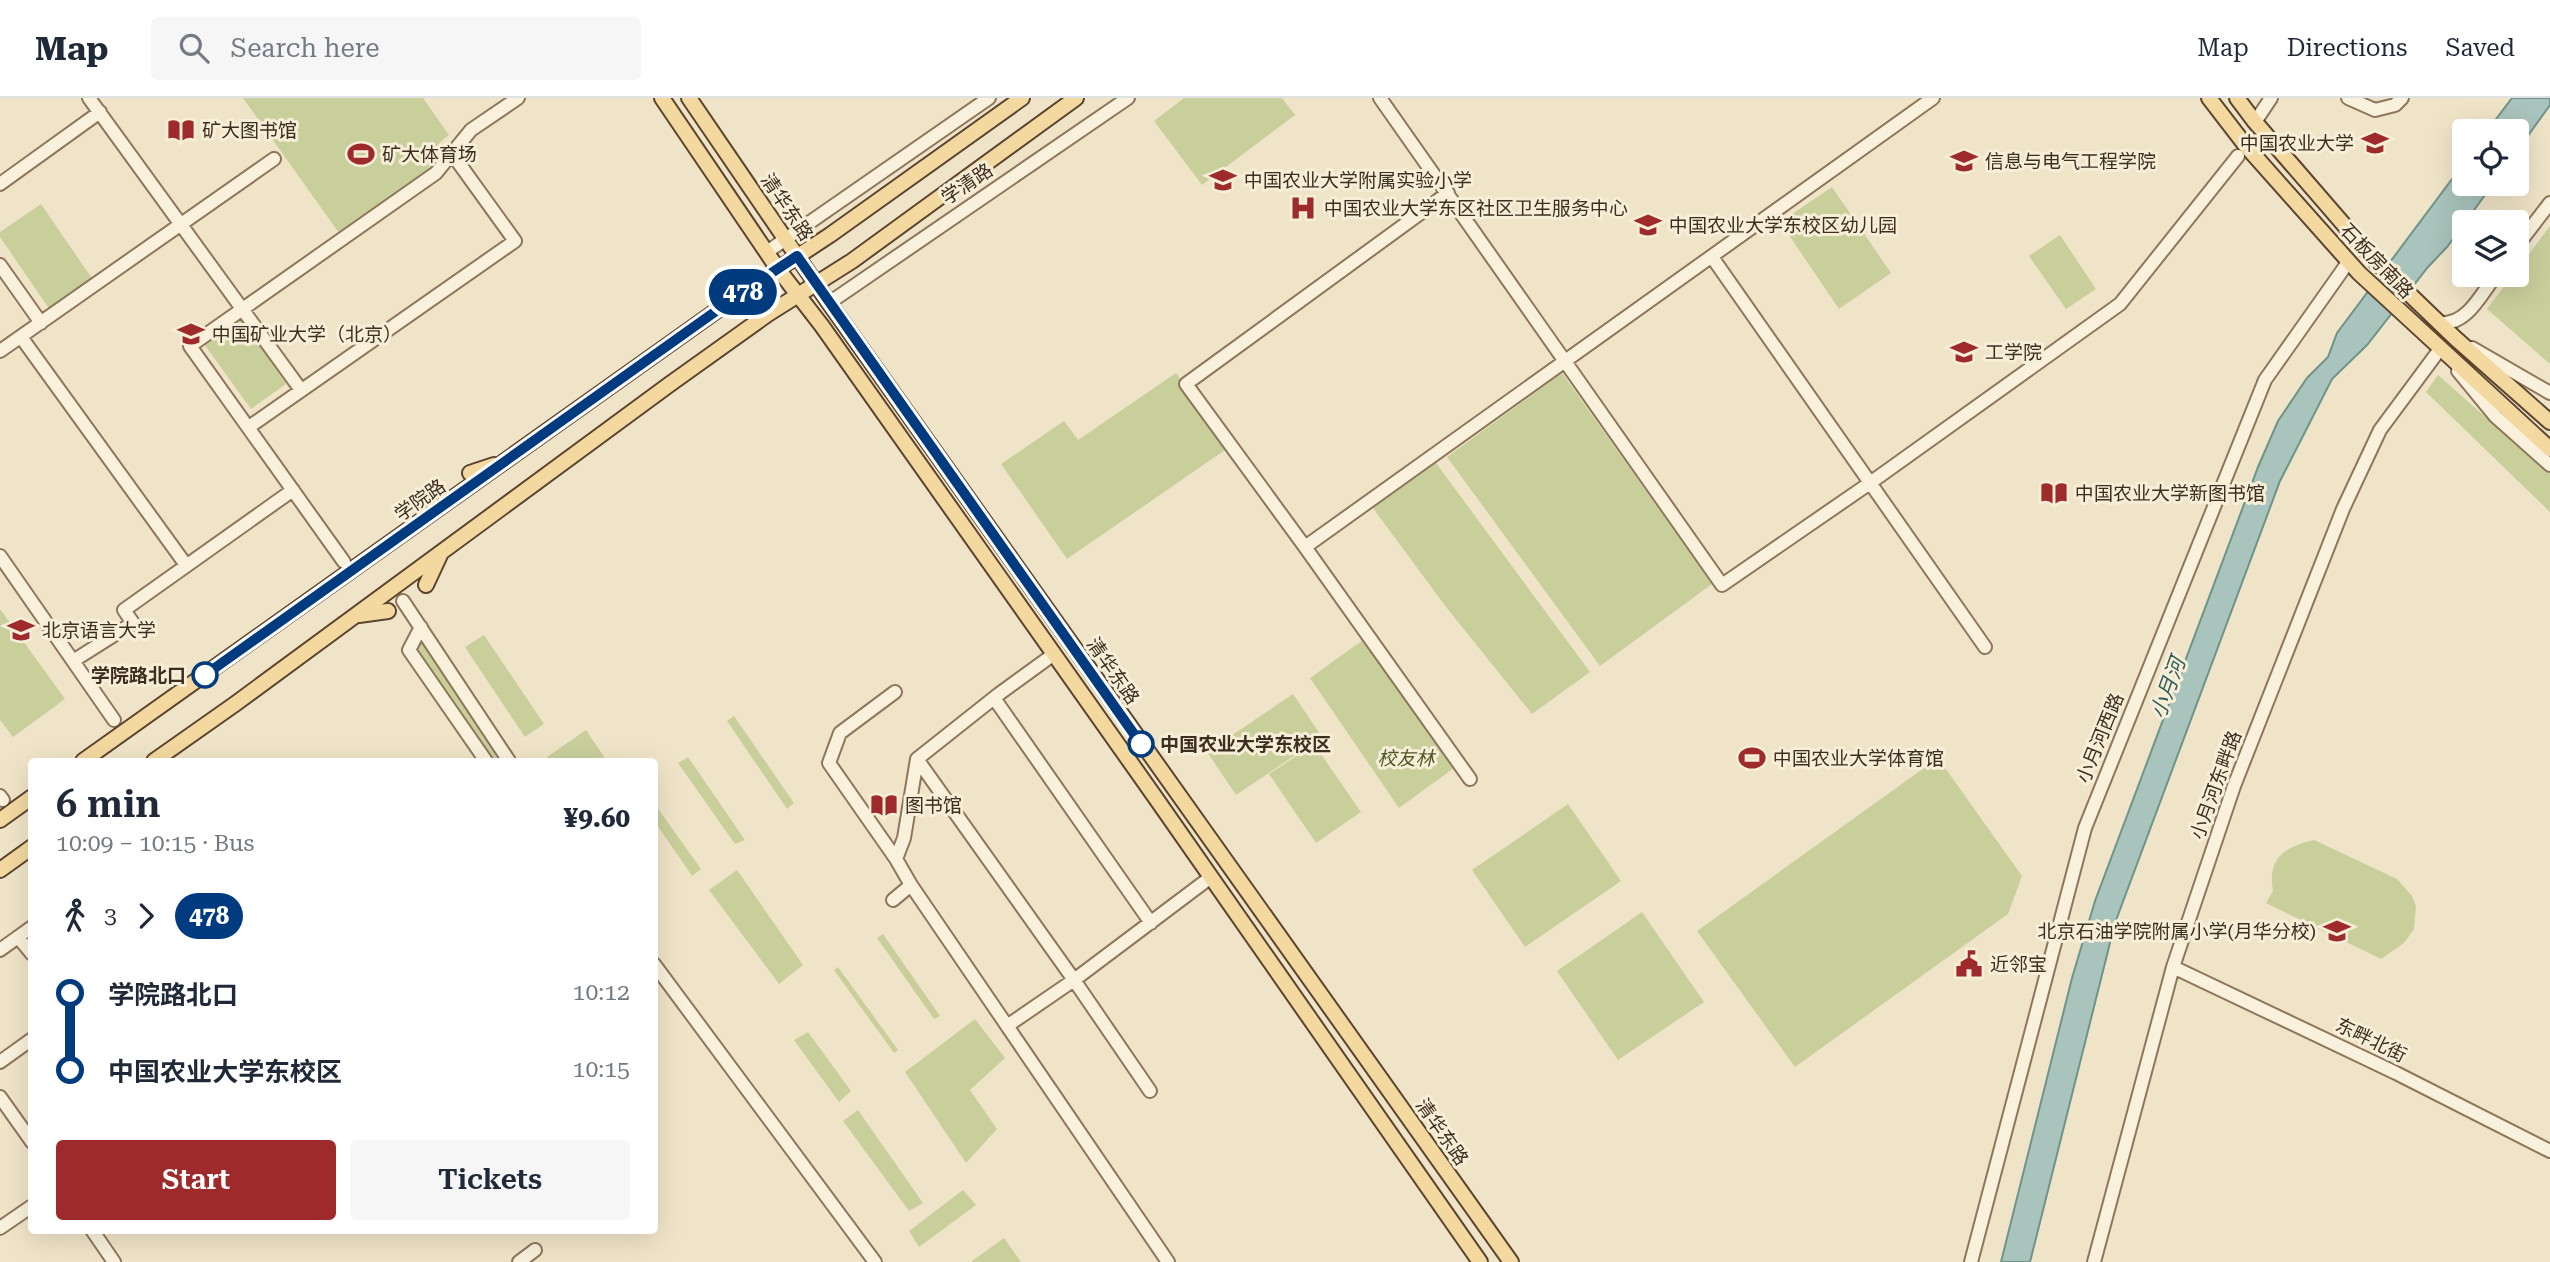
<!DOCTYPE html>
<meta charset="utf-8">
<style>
:root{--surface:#fff;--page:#f6f6f7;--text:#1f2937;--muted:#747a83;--line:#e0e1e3;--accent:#9e2a2b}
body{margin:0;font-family:"Roboto Serif","Noto Sans SC",serif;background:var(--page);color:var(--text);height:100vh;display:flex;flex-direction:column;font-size:26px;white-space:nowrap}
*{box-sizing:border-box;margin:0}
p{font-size:23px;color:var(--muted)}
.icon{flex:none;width:38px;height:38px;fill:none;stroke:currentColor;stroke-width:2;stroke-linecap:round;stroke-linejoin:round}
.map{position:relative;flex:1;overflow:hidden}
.side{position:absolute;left:28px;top:660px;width:630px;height:476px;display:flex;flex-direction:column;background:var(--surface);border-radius:7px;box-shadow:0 7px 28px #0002}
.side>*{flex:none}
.badge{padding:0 14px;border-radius:23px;font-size:24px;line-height:46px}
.tools{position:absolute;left:2452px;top:21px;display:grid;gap:14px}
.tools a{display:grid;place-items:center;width:77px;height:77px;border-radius:7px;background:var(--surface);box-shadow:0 7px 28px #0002;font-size:35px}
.map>.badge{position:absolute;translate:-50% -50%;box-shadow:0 0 0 4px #fff}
.legs{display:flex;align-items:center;gap:10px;height:77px;padding:0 28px;font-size:23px}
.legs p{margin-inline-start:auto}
.summary{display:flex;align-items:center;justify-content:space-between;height:119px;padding:0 28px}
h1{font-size:38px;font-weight:600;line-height:52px}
.button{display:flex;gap:14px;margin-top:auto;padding:14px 28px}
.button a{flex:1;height:80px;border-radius:7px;background:var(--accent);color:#fff;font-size:28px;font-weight:600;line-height:80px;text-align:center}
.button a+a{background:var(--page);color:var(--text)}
ul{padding:0 28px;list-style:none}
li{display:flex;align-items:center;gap:24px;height:77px;font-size:26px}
li i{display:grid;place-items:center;width:10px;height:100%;margin:0 9px;background:currentColor}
li i::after{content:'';width:18px;height:18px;margin:-9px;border:5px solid;border-radius:50%;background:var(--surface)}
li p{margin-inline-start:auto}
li:first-child i{background:linear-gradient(#0000 50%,currentColor 0)}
li:last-child i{background:linear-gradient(currentColor 50%,#0000 0)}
header{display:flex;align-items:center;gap:42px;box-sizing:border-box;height:98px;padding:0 35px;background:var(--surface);border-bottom:2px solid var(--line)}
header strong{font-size:33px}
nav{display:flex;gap:38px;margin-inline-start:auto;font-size:24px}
.search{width:490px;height:63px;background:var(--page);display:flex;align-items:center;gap:18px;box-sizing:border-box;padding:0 24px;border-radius:7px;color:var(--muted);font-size:26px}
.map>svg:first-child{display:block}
</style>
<header>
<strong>Map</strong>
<div class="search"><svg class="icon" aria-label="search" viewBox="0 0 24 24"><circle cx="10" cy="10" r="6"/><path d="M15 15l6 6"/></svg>Search here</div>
<nav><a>Map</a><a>Directions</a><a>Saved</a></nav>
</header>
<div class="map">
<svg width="2550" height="1164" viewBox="0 0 2550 1164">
<rect width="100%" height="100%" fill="#f0e4c8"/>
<path fill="#c9cf9b" d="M243 0H423L449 37 439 45 438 68 339 135Z
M1184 0H1282L1295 17 1202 87 1154 23Z
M1832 89 1891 175 1839 211 1780 124Z
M41 106 93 182 50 212 0 139V134Z
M2550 128V266L2487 211 2513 177H2516L2517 172Z
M2060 137 2096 191 2066 211 2029 158Z
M240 221 286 286 251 311 204 246Z
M1176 275 1228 350 1067 461 1001 366 1064 323 1078 342Z
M1562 275 1712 486 1600 568 1447 359Z
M2438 277 2550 376V414L2426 294Z
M1436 365 1590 574 1532 616 1446 509 1373 410Z
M0 511 65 601 13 639 0 622Z
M484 537 544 626 525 639 465 549Z
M423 539 502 663H487L411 547Z
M1363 542 1454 670 1399 710 1310 580Z
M1293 596 1322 639 1236 697 1207 654Z
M734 618 794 705 787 711 727 623Z
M586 632 607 663H550L547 659Z
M1314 646 1361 714 1316 745 1269 676Z
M688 659 745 742 735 746 678 665Z
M1938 660 2022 778 2008 816 1795 969 1697 833Z
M654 705 701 771 692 778 655 724Z
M1568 706 1621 783 1525 849 1472 772Z
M2314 742 2397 781 2412 798 2416 808 2414 831 2404 845 2381 861 2266 805 2273 793C2267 760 2284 749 2314 742Z
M737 772 803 867 779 886 709 792Z
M1642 814 1704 904 1618 962 1557 873Z
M883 836 940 918 934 921 877 840Z
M838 869 898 952 894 955 834 872Z
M975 921 1005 960 970 992 997 1031 966 1065 905 974Z
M808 934 851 993 839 1004 794 942Z
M858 1012 923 1105 909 1113 843 1023Z
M963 1092 976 1107 919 1149 909 1133Z
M1004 1140 1021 1164H972V1163Z"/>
<path fill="#a9c4bc" stroke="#6f938a" stroke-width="2" d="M2512 0H2550V7L2517 53 2516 33H2487Z
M2464 65V86H2493L2447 149 2428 169 2367 247 2332 281 2280 383 2115 825 2030 1164H2001L2072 880 2095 803 2258 369 2278 323 2307 280 2328 259 2337 235Z"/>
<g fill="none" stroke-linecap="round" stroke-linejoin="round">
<g stroke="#8d765c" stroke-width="16">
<path id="minor" d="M89 0 301 292
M1380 0 1722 487 1870 385 2120 206 2238 58
M2348 0 2375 12 2395 7 2402 0
M2255 24 2271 0
M0 86 100 14
M1448 95 1186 286 1305 449 1470 681
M2516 149 2550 105
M767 154 989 0
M1712 159 1985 549
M0 167 41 225
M829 205 1128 0
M2439 225C2467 228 2481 196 2496 177
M21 239 186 467
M2472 250 2550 295
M0 253 274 61
M2458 273 2495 318 2550 367
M249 329 515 143 453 57
M1305 449 1933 0
M0 458 114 622
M344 464 190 248 436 75 471 32 518 0
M403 503 509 663
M421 529 409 552 486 663
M73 563 133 525 124 512 293 392
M895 594 840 635 829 665 896 761
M994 600 1151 825
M917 661 1074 882 1211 779
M0 698 3 702
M911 787 1168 1164
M893 802 911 787 896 761 904 740 917 661 999 596 1054 556
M18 839 32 856
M0 852 32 829
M654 866 875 1164
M2173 869 2396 975 2550 1053
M1007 928 1074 882 1150 993
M0 964 32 941
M0 999 32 1044
M0 1130 32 1108
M92 1132 114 1164
M519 1164 535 1152
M1971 1164 2085 730 2265 282 2349 163
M2094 1164 2173 869 2234 688 2343 411 2380 332 2440 251"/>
</g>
<g stroke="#5b4430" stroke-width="18">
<path id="major" d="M662 0 778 171 822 228 1155 699 1480 1164
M689 0 829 205 1511 1164
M2209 0 2246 48 2359 175 2550 351
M2237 0 2255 24 2377 165 2455 240 2550 324
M470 375 494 367
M426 487 440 457
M359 517 388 513
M83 663 740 196 830 137 1022 0
M154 663 235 606 670 286 768 216 852 163 1076 0
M0 722 32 699
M0 772 32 749"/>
</g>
<use href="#minor" stroke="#faf1dc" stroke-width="12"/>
<use href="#major" stroke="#f3d9a0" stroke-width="14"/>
</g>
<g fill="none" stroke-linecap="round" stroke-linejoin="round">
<g stroke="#fff" stroke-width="16">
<path id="line-1" d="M205 577 740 196 797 158 1141 646"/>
</g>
<use href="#line-1" stroke="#003b80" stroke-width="10"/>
</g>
<defs>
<g id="library-bare" transform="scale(2.1)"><path d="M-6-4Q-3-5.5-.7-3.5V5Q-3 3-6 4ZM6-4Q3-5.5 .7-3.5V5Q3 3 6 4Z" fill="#9e2a2b" stroke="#f7eed8" stroke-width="2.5" paint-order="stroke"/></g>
<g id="university-bare" transform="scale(2.1)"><path d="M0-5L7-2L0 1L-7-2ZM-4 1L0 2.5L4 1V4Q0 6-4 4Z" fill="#9e2a2b" stroke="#f7eed8" stroke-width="2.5" paint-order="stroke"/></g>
<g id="stadium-bare" transform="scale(2.1)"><path d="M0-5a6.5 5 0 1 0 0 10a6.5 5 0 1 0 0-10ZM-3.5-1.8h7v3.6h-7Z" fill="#9e2a2b" stroke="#f7eed8" stroke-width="2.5" paint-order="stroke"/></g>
<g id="school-bare" transform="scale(2.1)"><path d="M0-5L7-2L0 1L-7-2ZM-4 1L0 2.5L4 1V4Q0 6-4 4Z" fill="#9e2a2b" stroke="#f7eed8" stroke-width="2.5" paint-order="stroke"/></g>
<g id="hospital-bare" transform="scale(2.1)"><path d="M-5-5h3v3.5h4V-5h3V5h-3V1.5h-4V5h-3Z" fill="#9e2a2b" stroke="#f7eed8" stroke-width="2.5" paint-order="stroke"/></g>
<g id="civic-bare" transform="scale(2.1)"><path d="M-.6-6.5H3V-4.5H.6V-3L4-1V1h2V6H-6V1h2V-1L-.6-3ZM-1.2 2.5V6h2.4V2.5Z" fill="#9e2a2b" stroke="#f7eed8" stroke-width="2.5" paint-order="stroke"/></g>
</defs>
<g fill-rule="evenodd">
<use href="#library-bare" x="181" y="32"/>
<use href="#university-bare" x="2375" y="45"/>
<use href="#stadium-bare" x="361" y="56"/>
<use href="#university-bare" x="1964" y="63"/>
<use href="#school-bare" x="1223" y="82"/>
<use href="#hospital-bare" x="1303" y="110"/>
<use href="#school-bare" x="1648" y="127"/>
<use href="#university-bare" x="191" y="236"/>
<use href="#university-bare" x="1964" y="254"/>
<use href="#library-bare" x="2054" y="395"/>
<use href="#university-bare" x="21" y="532"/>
<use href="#stadium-bare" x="1752" y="660"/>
<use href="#library-bare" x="884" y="707"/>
<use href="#school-bare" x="2337" y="833"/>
<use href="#civic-bare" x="1969" y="866"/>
</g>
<g fill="#fff" stroke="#003b80" stroke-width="3.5">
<circle cx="205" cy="577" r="12"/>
<circle cx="1141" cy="646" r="12"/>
</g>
<g text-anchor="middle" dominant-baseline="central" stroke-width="6" stroke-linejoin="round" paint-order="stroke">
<g font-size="19" fill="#3d2e20" stroke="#f7eed8" text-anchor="start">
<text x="202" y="32">矿大图书馆</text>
<text x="2354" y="45" text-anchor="end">中国农业大学</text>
<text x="382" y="56">矿大体育场</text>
<text x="1985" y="63">信息与电气工程学院</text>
<text x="1244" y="82">中国农业大学附属实验小学</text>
<text x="1324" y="110">中国农业大学东区社区卫生服务中心</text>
<text x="1669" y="127">中国农业大学东校区幼儿园</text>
<text x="212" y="236">中国矿业大学（北京）</text>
<text x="1985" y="254">工学院</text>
<text x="2075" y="395">中国农业大学新图书馆</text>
<text x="42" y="532">北京语言大学</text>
<text x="1773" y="660">中国农业大学体育馆</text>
<text x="905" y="707">图书馆</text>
<text x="2316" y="833" text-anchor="end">北京石油学院附属小学(月华分校)</text>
<text x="1990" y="866">近邻宝</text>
</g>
<g font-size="19" fill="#3d2e20" stroke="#f7eed8">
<text transform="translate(967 86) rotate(-34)">学清路</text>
<text transform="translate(787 109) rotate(56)">清华东路</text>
<text transform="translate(2377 163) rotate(46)">石板房南路</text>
<text transform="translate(420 402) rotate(-35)">学院路</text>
<text transform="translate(1113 573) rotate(55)">清华东路</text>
<text transform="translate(2100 640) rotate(-68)">小月河西路</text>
<text transform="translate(2216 687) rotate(-70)">小月河东畔路</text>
<text transform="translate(2371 942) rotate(26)">东畔北街</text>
<text transform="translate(1442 1034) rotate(55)">清华东路</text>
</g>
<g font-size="19" font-weight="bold" fill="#3d2e20" stroke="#f7eed8" text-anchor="end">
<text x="186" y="577">学院路北口</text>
<text x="1160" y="646" text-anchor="start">中国农业大学东校区</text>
</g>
<g font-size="19" font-style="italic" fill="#4d5a26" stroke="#f7eed8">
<text x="1406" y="660">校友林</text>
</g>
<g font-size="21" font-style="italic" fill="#2f5d5a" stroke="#f7eed8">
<text transform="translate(2168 590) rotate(-70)">小月河</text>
</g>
</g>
</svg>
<div class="tools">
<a><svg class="icon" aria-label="locate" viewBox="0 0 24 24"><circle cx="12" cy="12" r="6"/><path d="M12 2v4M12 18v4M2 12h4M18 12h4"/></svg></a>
<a><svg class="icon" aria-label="layers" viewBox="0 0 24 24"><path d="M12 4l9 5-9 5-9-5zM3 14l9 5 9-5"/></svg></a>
</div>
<b class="badge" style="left:743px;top:194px;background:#003b80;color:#fff">478</b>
<section class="side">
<div class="summary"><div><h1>6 min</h1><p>10:09 – 10:15 · Bus</p></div><b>¥9.60</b></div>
<div class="legs"><svg class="icon" aria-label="walk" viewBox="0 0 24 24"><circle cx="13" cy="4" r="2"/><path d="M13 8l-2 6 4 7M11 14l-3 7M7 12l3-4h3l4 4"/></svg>3<svg class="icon" aria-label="forward" viewBox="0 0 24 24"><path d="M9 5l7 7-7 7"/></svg><b class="badge" style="background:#003b80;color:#fff">478</b></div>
<ul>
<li><i style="color:#003b80"></i><b>学院路北口</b><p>10:12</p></li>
<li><i style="color:#003b80"></i><b>中国农业大学东校区</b><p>10:15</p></li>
</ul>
<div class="button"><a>Start</a><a>Tickets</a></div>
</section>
</div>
